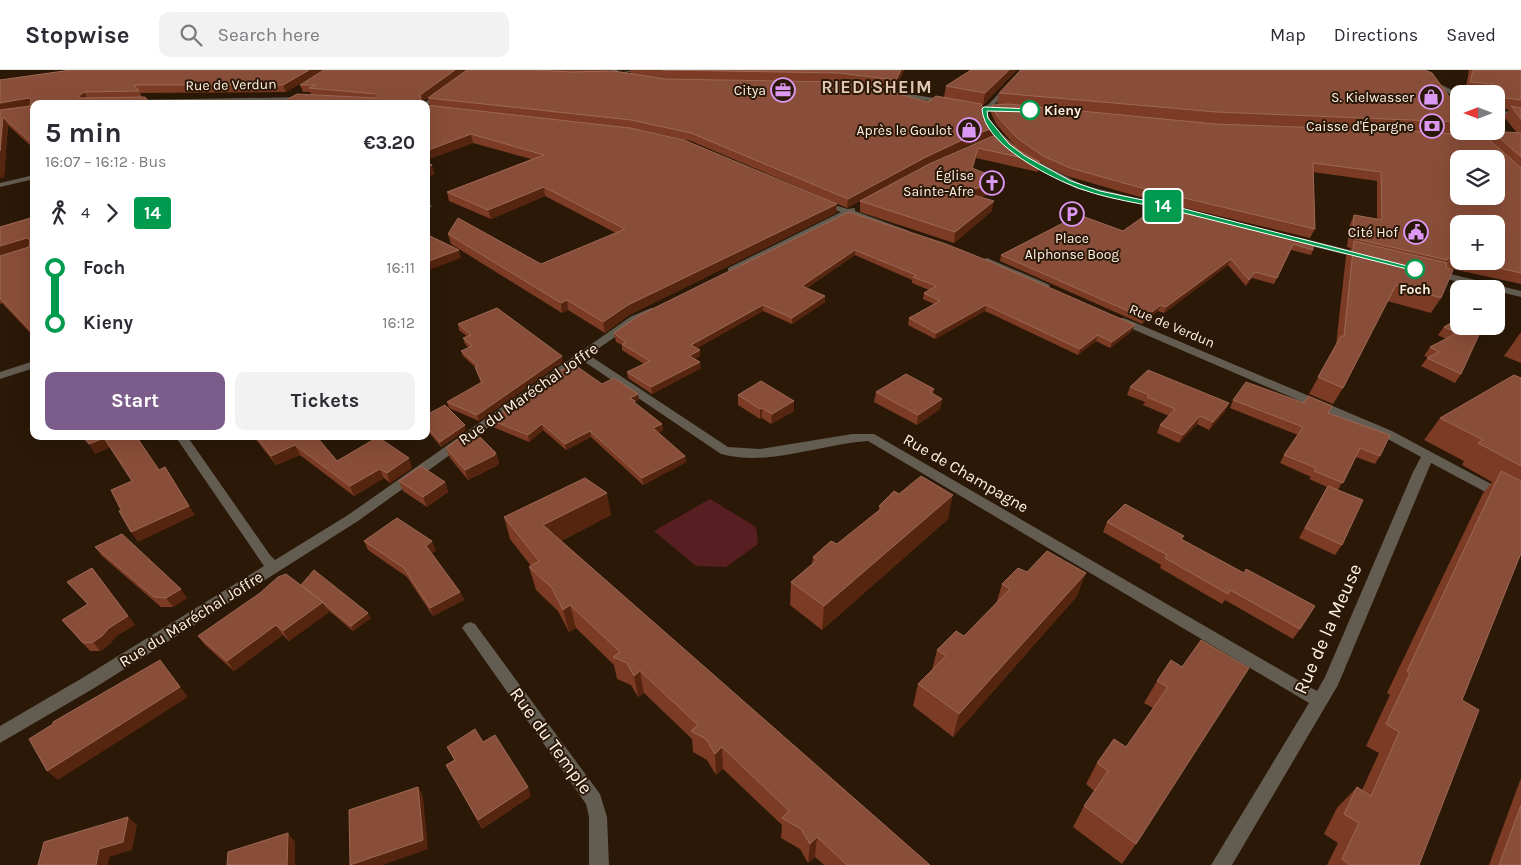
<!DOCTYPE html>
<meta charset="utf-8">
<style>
:root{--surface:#fff;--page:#f2f2f3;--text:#2b2b33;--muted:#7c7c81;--line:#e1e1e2;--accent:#7b5c8a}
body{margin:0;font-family:Karla,sans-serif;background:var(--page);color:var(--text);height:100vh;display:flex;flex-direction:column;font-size:19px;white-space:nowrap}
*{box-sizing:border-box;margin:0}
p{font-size:16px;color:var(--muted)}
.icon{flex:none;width:28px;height:28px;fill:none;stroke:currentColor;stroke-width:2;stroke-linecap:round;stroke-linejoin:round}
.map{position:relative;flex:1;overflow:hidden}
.side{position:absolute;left:30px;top:30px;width:400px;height:340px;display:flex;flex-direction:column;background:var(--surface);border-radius:10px;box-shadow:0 5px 20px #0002}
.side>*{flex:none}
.badge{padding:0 10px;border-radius:4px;font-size:18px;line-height:32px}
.needle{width:32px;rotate:270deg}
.tools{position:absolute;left:1450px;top:15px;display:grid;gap:10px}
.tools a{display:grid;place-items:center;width:55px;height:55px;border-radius:10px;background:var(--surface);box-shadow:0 5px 20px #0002;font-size:25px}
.map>.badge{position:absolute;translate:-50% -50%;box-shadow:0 0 0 2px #fff}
.legs{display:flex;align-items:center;gap:8px;height:55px;padding:0 15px;font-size:16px}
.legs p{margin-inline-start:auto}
.summary{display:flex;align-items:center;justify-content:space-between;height:85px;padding:0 15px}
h1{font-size:28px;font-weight:700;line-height:38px}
.button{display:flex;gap:10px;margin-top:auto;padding:10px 15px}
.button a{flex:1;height:58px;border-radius:10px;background:var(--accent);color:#fff;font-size:20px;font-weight:700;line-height:58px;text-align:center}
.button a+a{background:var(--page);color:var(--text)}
ul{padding:0 15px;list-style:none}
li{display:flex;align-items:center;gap:18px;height:55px;font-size:19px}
li i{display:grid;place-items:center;width:8px;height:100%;margin:0 6px;background:currentColor}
li i::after{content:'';width:12px;height:12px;margin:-6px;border:4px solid;border-radius:50%;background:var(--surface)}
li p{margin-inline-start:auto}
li:first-child i{background:linear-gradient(#0000 50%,currentColor 0)}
li:last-child i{background:linear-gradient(currentColor 50%,#0000 0)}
header{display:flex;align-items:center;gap:30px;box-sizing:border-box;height:70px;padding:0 25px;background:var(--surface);border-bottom:1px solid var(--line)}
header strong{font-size:24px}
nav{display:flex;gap:28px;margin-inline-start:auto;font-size:18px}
.search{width:350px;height:45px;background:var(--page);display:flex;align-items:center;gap:12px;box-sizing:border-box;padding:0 18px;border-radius:10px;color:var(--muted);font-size:19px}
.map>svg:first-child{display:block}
</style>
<header>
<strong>Stopwise</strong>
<div class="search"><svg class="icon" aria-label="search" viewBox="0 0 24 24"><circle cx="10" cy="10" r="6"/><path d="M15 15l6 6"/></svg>Search here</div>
<nav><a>Map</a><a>Directions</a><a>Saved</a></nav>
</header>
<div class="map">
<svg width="1521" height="795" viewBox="0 0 1521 795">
<rect width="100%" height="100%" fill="#2b1807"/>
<path fill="#581f23" d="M710 429 756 457 758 474 726 497 696 496 654 461Z"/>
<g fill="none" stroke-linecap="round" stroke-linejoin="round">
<path fill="#625c51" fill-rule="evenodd" d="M611 0H618L617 3 635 0 615 7 612 5Z
M1020 0H1026L993 36 986 40H982V38L989 34Z
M1395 0C1417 0 1440 14 1459 24V29L1432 14Z
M440 20 445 21 428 35 423 34Z
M305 27 307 28V30L143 34 130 32 133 30Z
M1496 40 1521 43V47L1496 44Z
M34 105V109L0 117V113Z
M820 131 848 139 855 138V141L909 161 902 163 849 145 734 202H728V198L841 142 820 135Z
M426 133 432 136 426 141Z
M987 188 1048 214 1050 216 1048 218H1042L984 193V189Z
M651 238 655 239V243L638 251 589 285 728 377 760 379 852 364H874L1317 621 1325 607 1413 402 1421 387 1384 367 1116 252V248H1124L1392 361 1521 430V441L1431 393 1338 615 1232 795H1211L1309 633 868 371C820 374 769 397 721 384L582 290 358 451 96 617 0 673V656L84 607 264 496 175 366H187L270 485 275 490 348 445 630 247Z
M34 291V298L0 309V302Z
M470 552 475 554 600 724 607 747 609 795H589V747L586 734 465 562 462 558 465 554Z"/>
<path fill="#625c51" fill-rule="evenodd" d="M878 19 947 30 950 32 947 34 876 22V20Z
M967 34 984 37 1007 36 1010 38 1007 40 984 41 965 37 964 36Z
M1023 87H1029L1083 115 1180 139 1176 141 1077 119 1023 91Z
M1297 167 1366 184 1367 186 1363 189 1294 172 1293 170Z
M1434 200 1521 221V227L1496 221V219H1487L1431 205 1429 203Z"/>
</g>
<path fill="#7b3b24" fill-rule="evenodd" d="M71 0H466L422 32V34H279L297 24 311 25 310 22H303L300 15 322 1 286 22 140 23 142 27H145L151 34H34V79L8 55 4 107 0 108V10Z
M467 0H609V1L665 9 892 23 928 32 944 27 946 16 1017 0 983 35H981L994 58 993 66 1015 76 996 54 991 43 992 35H997L999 23 1459 40V61H1463L1461 64 1487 68 1491 61 1517 63 1504 47 1509 40 1498 38 1496 36V24H1481L1465 22 1469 0H1521V214L1448 198 1441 228 1431 243 1387 231 1343 318 1333 334 1309 324 1336 275 1346 186 1351 178 1347 177 1350 154 1354 145 1377 149V111L1313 102 1315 159 1310 168 1136 126 1067 106 1040 93 1038 102 976 88 973 99 1004 111 1002 121 980 127 992 141 954 173 860 142V131L990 68 971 74 925 95 847 138 691 71 640 60 837 134 836 143 629 245 605 263 568 240 562 243 451 174 448 164 541 194 616 163 545 126 491 149 449 131 447 122 531 89 473 73 426 90V35H430L428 28ZM1459 154 1496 191H1459Z
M630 0H904L895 19 838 12 666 9 631 4Z
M1160 135 1313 180 1311 185 1291 180 1274 214 1252 208 1246 216 1228 195 1164 243 1158 241 1142 254 1000 191 1001 185 1070 152 1123 161Z
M849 142 1132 261 1110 278 1096 271 1078 285 985 241 935 269 908 255 909 248 934 234 923 229 924 223 929 220 912 213V210L855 185 807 218 825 232 792 254 763 241 697 278 700 280V286L695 289 701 298 652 324 628 308 627 302 644 294 622 280V275L616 272 614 263Z
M34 147V267L2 233 0 234V157Z
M1459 248 1461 304 1455 313 1421 296 1428 287 1424 286 1430 277 1446 269 1438 265 1444 257Z
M458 254 563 292 479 351 449 338 447 332 481 313 477 303 475 297 463 286 461 281 469 278 465 274 463 268 468 267 459 260Z
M1521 262V293L1504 286Z
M1521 308V483L1462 630 1419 795H1327L1338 773 1324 764 1337 738 1357 717 1362 720 1379 683 1366 676 1390 625 1387 623 1483 423 1492 412 1462 395 1464 391 1424 370 1440 348Z
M602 314 638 324 639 330 635 332V334L662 354 663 360 658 363 685 386 686 392 643 415 591 367 566 380 543 360 529 372 493 357 491 350Z
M1130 317 1229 333 1225 341 1209 360 1197 354 1179 373 1157 363 1160 355 1169 346 1143 335 1145 332 1127 325Z
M934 319 933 324 942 329 940 339 917 355 874 332 876 322Z
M738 325 794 331V341L771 354 762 348 760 349 738 335Z
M1233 330 1328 343 1380 386 1375 394 1356 387 1338 420 1342 475 1335 485 1299 468 1327 417 1309 409 1311 407 1280 393 1284 385 1298 365 1230 338Z
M426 345 466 360 441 377 426 359Z
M253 366H316L337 391 412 398 390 413 384 408 354 426 300 385 276 395Z
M446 378 496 383 499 393 498 394V395L468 410 450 388Z
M399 411 445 412 448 422 427 437 403 421Z
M879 436 948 449 822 560 790 535 791 512 812 494 813 487 837 474 879 440Z
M611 445 561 471 930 795H824L815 787 808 793 800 779 781 768 782 755 723 699 716 705 707 690 693 682 692 669 644 623 638 627 631 615 617 609 614 595 576 558 569 562 558 541 536 520 529 497 531 496 510 469 504 447Z
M1107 452 1182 469 1300 559 1293 569 1225 530 1222 534 1160 498 1161 495 1103 462Z
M364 471 436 480 432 483 460 522 464 530 433 546 407 507 368 480Z
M95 477 187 528 173 537H161L102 486Z
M1027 502 1077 526 953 667 913 636 918 614 932 600 937 580 964 566 996 534 1002 514Z
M99 507 135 555 116 566 110 574 100 581H90L62 550 88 535 67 512Z
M302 517 371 548 353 561 327 539 329 542 289 571 283 565 234 601 205 575 198 566Z
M1182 597 1136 774 1122 794 1073 757 1084 736 1094 721 1086 714 1097 693 1126 677 1153 638 1144 633 1157 611Z
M447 677 531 726 482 759 446 695 454 690Z
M1521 708V795H1489Z"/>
<path fill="#55250f" d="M309 0H324L286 22 283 15Z
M455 0H466L422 32 420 25Z
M901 0H904L895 19 896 10Z
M1009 0H1017L983 35 985 23Z
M84 22 88 30 83 34 79 26Z
M29 28 34 36 0 41V33Z
M3 47 8 55 4 107 0 108V81Z
M994 58 993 67 971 74 925 95 847 138 848 129 926 87 973 65Z
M471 64 473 73 426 90V81Z
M978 78 976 88 970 108 972 98Z
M432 95 435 104 426 107V98Z
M1004 111 1002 121 961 132 963 122Z
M544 117 545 126 491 149 488 140Z
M994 131 992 141 954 173 955 162Z
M837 134 836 143 629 245 605 263 603 252 628 235Z
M27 168 33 177 0 188V176Z
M459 180 461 188 426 201V192Z
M855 180V185L801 222 802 216Z
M1231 189 1228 195 1164 243 1166 237Z
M1255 202 1252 208 1246 216 1249 210Z
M825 226V232L792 254V248Z
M567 230 568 240 562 243 561 233Z
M763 235V241L692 281 691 275Z
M986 235 985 241 935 269 936 263Z
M1161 235 1158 241 1142 254 1144 248Z
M1135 255 1132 261 1110 278 1112 272Z
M1098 265 1096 271 1078 285 1080 279Z
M700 280V286L690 292 689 286Z
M562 286 563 292 479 351 477 345Z
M700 292 701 298 652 324 651 317Z
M638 324 639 330 635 332 636 338 630 328Z
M942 329 940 339 917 355 918 345Z
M794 331V341L771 354 772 344Z
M1229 333 1225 341 1209 360 1213 352Z
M762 338V348L760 349V339Z
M1200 346 1197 354 1179 373 1183 365Z
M542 354 543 360 529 372 528 365Z
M662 354 663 360 653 365V358Z
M465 355 466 360 441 377 440 372Z
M590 361 591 367 566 380 565 374Z
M104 368 111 377 95 384 89 374Z
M295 375 300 385 276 395 271 386Z
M496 383 499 393 498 394V395L468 410 465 400Z
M685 386 686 392 643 415 642 408Z
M409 388 412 398 390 413 387 403Z
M165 397 195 445 138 472 131 462Z
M380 399 384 408 354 426 350 416Z
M445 412 448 422 427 437 423 427Z
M607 423 611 445 549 477 543 455Z
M953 425 948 449 822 560 824 536Z
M432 471 436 480 430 484 426 476Z
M92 498 135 555 116 566 110 574 100 581 93 572Z
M1086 503 1077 526 953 667 959 644Z
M181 519 187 528 173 537 166 528Z
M460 522 464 530 433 546 430 538Z
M323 532 329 542 289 571 283 561Z
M570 535 576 558 569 562 563 540Z
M368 543 371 548 353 561 351 556Z
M276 555 283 565 234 601 227 591Z
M160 590 188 627 58 710 47 701Z
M640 601 644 623 638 627 634 606Z
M722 677 723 699 716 705 715 684Z
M418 717 423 726 428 779 383 795H352Z
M528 717 531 726 482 759 478 750Z
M128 747 137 755 132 780 109 787 108 795H96L99 779Z
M288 763 295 772V795H287Z
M817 767 815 787 808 793 810 774Z"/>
<path fill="#894e39" stroke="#9c6854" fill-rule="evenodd" d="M71 0H309L283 15H134L139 21 84 22 79 26 81 28 145 27 151 34H34V75L3 47 0 81V40L30 36 31 30 29 28 0 33V10Z
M324 0H455L420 25 422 34H279L297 24 376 28 378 26 376 24 309 18 316 15H300Z
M467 0H535L571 2 614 1 665 9 838 12 893 19 891 22 928 32 936 26 981 34 994 58 973 65 926 87 848 129 691 63 631 50 428 28Z
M663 0H901L896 10 839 3Z
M971 0H1009L985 23 946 16Z
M1021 0H1425L1432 3 1459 40V52L1216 42 999 23Z
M1473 0H1521V30L1504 28 1493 14 1470 12Z
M1008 34 1215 54 1409 61 1485 66 1521 98V203L1469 191H1496V154H1459V189L1447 188V190L1352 168 1354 145 1382 150 1381 102 1313 93 1315 159 1138 117 1070 98 1043 86 1017 68 997 46 992 35ZM1459 89H1496V126H1459Z
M426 35 630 58 684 70 837 134 628 235 603 252 567 230 561 233 448 164 458 148 541 194 625 159 544 117 488 140 447 122 544 85 471 64 426 81Z
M1511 36 1521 38V49Z
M1492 61 1521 63V87Z
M1000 63 1020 81 1040 92 978 78 972 98 1004 111 963 122 994 131 955 162 860 131 929 94Z
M426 93 432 95 426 98Z
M1160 135 1313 172V180L1293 174 1277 208 1255 202 1249 210 1231 189 1166 237 1161 235 1144 248 1001 185 1067 151 1070 152 1082 146 1123 161Z
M849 142 946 174 991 192 1135 255 1112 272 1098 265 1080 279 986 235 936 263 909 248 940 231 924 223 936 216 913 207 916 205 855 180 802 216 825 226 792 248 763 235 691 275 700 280 689 286 700 292 651 317 627 302 650 291 622 274 626 272 616 265H617L614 263 638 246Z
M34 147V260L31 261 0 228V186L29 177 30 169 27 168 0 176V157Z
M426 164 459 180 426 192Z
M1354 171 1447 193 1446 197 1453 200 1441 228 1396 215 1343 318 1318 307 1341 266H1344Z
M497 238 562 286 477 345 447 332 482 312 475 297 478 296 461 281 472 276 463 268 471 265 458 254Z
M1459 248V256H1483L1461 304 1427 288 1439 282 1430 277 1457 263 1444 257Z
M572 293 602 314 614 308 638 324 630 328 635 331 634 332 662 354 653 358 685 386 642 408 590 361 565 374 542 354 528 365 491 350Z
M1148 300 1229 333 1213 352 1200 346 1183 365 1160 355 1175 339 1147 327 1149 325 1130 317Z
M906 304 934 319 930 322 942 329 918 345 876 322Z
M1514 305 1521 308V396L1478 373 1483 370 1440 348Z
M761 311 794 331 772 344 762 338 760 339 738 325Z
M1246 312 1304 333 1308 326 1332 336 1328 343 1390 365 1380 386 1360 378 1343 413 1314 401 1316 398 1284 385 1303 357 1233 330Z
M445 335 465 355 440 372 426 356V345Z
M472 359 496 383 494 384 495 385 465 400 446 378Z
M82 366H136L159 400 165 397 189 436 131 462 119 441 121 440 111 420 132 411 104 368 89 374Z
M256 366H316L337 391 378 367 409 388 387 403 380 399 350 416 295 375 271 386Z
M421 396 445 412 423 427 399 411Z
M1501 401 1521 411V483L1462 630 1479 640 1419 795H1350L1342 789 1359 753 1344 744 1357 717 1371 726 1399 662 1386 654 1410 603 1407 601Z
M921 406 953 425 824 536 791 512 817 490 813 487 831 471 837 474 882 438 879 436 894 421 899 424Z
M585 408 607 423 543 455 930 795H847L817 767 810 774 801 759 782 748 789 741 722 677 715 684 706 669 691 661 698 655 640 601 634 606 627 593 613 587 620 582 570 535 563 540 552 518 529 497 539 491 504 447Z
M1328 416 1363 430 1342 475 1305 458Z
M1125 434 1184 466 1181 469 1244 503 1246 499 1315 536 1300 559 1230 520 1228 524 1165 488 1167 485 1107 452Z
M397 448 432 471 426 476 460 522 430 538 404 498 364 471Z
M122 464 181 519 166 528 154 527 95 477Z
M1047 481 1086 503 959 644 918 614 946 586 937 580 956 561 964 566 1010 519 1002 514 1018 498 1027 502Z
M92 498 128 546 109 558 102 566 93 572 83 573 62 550 88 534 67 512Z
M314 500 368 543 351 556 324 534 323 532 301 515Z
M286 504 323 532 283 561 276 555 227 591 198 566 260 523 278 507Z
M1201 570 1249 598 1136 774 1084 736 1108 701 1097 693 1114 669 1126 677 1168 617 1157 611 1171 590 1182 597Z
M160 590 180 617 47 701 29 669 53 654V652Z
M475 659 483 672 495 665 528 717 478 750 446 695 455 690 447 677Z
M418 717 423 770 350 795 349 740Z
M1521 735V795H1499Z
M128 747 123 772 99 779 96 795H38L44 772Z
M288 763 287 795H227L228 782Z"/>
<path fill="#009b4e" stroke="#fff" d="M984 37 1032 39 1030 42 987 41 988 48 1009 74 1025 86 1071 111 1100 121 1181 138 1419 199 1415 201C1338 182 1261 162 1184 143 1145 133 1103 130 1066 113 1039 101 984 72 982 39Z"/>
<defs>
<g id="office-ring" transform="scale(1.25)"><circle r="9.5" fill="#2b1807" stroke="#dc99f4" stroke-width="1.5"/><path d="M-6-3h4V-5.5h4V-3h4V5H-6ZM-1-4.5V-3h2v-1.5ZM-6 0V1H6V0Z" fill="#dc99f4"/></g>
<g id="shop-ring" transform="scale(1.25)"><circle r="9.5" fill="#2b1807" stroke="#dc99f4" stroke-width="1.5"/><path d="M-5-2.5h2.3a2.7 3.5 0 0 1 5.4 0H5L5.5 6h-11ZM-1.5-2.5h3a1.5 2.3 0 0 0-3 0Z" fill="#dc99f4"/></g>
<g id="bank-ring" transform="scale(1.25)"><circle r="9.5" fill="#2b1807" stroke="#dc99f4" stroke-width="1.5"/><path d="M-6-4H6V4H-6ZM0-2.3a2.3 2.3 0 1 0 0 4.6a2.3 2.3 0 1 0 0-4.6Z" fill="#dc99f4"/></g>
<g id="church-ring" transform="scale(1.25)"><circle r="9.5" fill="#2b1807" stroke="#dc99f4" stroke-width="1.5"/><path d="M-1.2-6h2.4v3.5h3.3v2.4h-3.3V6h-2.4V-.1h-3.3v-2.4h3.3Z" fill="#dc99f4"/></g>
<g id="parking-ring" transform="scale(1.25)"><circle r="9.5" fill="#2b1807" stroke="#dc99f4" stroke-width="1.5"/><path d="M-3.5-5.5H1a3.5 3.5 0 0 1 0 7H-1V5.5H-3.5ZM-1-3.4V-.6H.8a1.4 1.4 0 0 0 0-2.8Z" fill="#dc99f4"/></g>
<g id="civic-ring" transform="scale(1.25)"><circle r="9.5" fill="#2b1807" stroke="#dc99f4" stroke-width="1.5"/><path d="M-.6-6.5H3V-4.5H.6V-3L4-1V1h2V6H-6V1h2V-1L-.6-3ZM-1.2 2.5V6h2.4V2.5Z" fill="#dc99f4"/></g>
</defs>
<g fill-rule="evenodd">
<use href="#office-ring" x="783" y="20"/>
<use href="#shop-ring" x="1431" y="27"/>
<use href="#bank-ring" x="1432" y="56"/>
<use href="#shop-ring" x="969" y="60"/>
<use href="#church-ring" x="992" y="113"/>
<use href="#parking-ring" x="1072" y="144"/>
<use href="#civic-ring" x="1416" y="162"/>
</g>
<g fill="#fff" stroke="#009b4e" stroke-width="2.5">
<circle cx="1030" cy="40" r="9"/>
<circle cx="1415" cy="199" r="9"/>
</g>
<g text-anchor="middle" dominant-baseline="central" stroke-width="4" stroke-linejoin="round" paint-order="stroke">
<g font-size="14" fill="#fff1e6" stroke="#2b1807">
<text transform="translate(231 15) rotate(-1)">Rue de Verdun</text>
<text transform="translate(1172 256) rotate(23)">Rue de Verdun</text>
</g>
<g font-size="14" fill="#fff1e6" stroke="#2b1807" text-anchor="end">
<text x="766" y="20">Citya</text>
<text x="1414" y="27">S. Kielwasser</text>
<text x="1414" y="56">Caisse d'Épargne</text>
<text x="952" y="60">Après le Goulot</text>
<text x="974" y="105">Église<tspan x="974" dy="16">Sainte-Afre</tspan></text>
<text x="1398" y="162">Cité Hof</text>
<text x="1072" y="168" text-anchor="middle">Place<tspan x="1072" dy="16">Alphonse Boog</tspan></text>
</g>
<g font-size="14" font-weight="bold" fill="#fff1e6" stroke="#2b1807" text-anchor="start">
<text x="1044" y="40">Kieny</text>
<text x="1415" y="219" text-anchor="middle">Foch</text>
</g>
<g font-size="16" fill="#fff1e6" stroke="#2b1807">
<text transform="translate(528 324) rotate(-35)">Rue du Maréchal Joffre</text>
<text transform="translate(966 403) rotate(30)">Rue de Champagne</text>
<text transform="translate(191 549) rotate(-32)">Rue du Maréchal Joffre</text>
</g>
<g font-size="18" font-weight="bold" letter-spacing="1" fill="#e2c7b2" stroke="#2b1807">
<text x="877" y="17">RIEDISHEIM</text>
</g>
<g font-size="19" fill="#fff1e6" stroke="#2b1807">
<text transform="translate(1328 559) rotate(-66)">Rue de la Meuse</text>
<text transform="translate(551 671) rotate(54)">Rue du Temple</text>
</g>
</g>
</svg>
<div class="tools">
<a><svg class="needle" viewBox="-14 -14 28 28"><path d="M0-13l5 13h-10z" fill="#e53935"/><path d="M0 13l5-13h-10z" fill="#7c7c81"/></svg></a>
<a><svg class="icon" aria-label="layers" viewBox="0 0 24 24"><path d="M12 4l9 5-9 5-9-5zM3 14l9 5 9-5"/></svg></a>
<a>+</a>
<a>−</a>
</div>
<b class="badge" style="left:1163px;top:136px;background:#009b4e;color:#fff">14</b>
<section class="side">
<div class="summary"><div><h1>5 min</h1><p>16:07 – 16:12 · Bus</p></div><b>€3.20</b></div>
<div class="legs"><svg class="icon" aria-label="walk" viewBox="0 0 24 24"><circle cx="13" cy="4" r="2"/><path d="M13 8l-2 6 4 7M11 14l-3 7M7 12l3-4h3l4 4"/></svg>4<svg class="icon" aria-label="forward" viewBox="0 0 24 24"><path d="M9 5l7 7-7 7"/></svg><b class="badge" style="background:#009b4e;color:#fff">14</b></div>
<ul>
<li><i style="color:#009b4e"></i><b>Foch</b><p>16:11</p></li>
<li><i style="color:#009b4e"></i><b>Kieny</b><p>16:12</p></li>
</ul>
<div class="button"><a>Start</a><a>Tickets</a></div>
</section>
</div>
